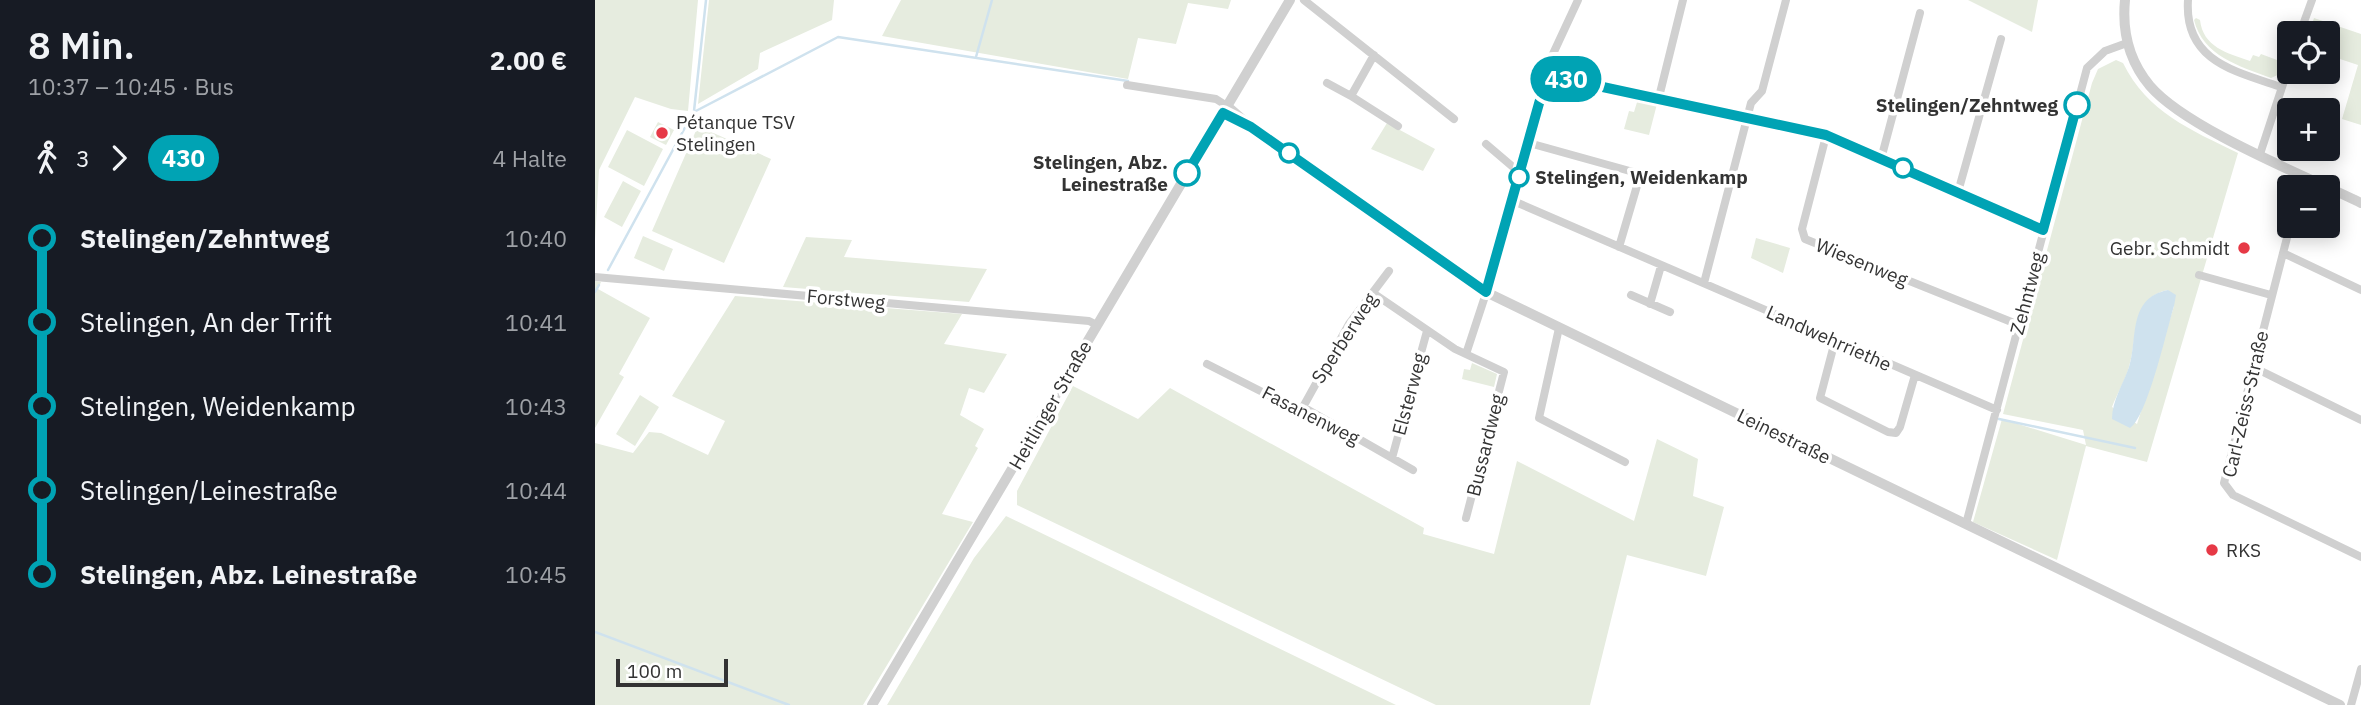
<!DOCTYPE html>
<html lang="de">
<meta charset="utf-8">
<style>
:root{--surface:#171b24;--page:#242831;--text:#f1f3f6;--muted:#9ea1a6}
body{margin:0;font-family:"IBM Plex Sans",sans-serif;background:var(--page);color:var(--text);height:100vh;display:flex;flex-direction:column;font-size:26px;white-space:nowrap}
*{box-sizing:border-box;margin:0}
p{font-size:23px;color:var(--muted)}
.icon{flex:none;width:38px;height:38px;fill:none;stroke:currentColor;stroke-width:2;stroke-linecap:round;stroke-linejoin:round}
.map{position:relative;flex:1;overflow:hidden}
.panel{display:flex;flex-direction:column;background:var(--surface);width:595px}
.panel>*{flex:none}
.badge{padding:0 14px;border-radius:23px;font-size:24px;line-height:46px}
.fabs{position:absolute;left:1682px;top:21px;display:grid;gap:14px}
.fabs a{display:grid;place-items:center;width:63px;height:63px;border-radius:7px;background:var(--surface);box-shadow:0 4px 18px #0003;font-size:35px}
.scale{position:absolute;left:21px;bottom:18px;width:112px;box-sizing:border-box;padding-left:7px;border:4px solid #333;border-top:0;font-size:19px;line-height:24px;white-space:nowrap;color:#333;-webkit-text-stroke:5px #fff;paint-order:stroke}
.map>.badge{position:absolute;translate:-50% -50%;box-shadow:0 0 0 4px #fff}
.legs{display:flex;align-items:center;gap:10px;height:77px;padding:0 28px;font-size:23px}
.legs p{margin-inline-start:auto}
.summary{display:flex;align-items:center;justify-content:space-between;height:119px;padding:0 28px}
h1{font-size:38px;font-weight:600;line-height:52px}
ul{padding:0 28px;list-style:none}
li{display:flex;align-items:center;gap:24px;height:84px;font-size:26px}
li i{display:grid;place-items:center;width:10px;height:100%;margin:0 9px;background:currentColor}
li i::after{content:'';width:18px;height:18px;margin:-9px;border:5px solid;border-radius:50%;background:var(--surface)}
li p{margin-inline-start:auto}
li:first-child i{background:linear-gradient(#0000 50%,currentColor 0)}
li:last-child i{background:linear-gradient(currentColor 50%,#0000 0)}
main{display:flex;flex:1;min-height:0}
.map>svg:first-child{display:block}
</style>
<main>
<section class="panel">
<div class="summary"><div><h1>8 Min.</h1><p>10:37 – 10:45 · Bus</p></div><b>2.00 €</b></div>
<div class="legs"><svg class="icon" aria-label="walk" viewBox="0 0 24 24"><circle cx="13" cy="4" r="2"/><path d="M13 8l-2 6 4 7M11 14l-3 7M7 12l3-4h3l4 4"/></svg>3<svg class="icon" aria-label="forward" viewBox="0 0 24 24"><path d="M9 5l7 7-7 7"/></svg><b class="badge" style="background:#00a3b4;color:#fff">430</b><p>4 Halte</p></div>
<ul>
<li><i style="color:#00a3b4"></i><b>Stelingen/Zehntweg</b><p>10:40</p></li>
<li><i style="color:#00a3b4"></i><span>Stelingen, An der Trift</span><p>10:41</p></li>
<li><i style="color:#00a3b4"></i><span>Stelingen, Weidenkamp</span><p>10:43</p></li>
<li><i style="color:#00a3b4"></i><span>Stelingen/Leinestraße</span><p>10:44</p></li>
<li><i style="color:#00a3b4"></i><b>Stelingen, Abz. Leinestraße</b><p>10:45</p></li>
</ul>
</section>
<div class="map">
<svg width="1766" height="705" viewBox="0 0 1766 705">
<rect width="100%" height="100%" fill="#fff"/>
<path fill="#e6ecdf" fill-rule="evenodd" d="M0 0H103L93 111 76 109 40 97 4 170 0 241Z
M114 0H239L237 20 165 53 163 69 103 104Z
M306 0H636L633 9 593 3 581 44 543 38 533 79 287 36Z
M1373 0H1443L1437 32Z
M1601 18 1605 20C1608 47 1632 53 1655 61L1658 55 1664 57 1666 54 1682 60 1688 43 1694 45 1687 73 1676 78C1644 66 1608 56 1599 20Z
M1719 18 1766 34V125L1747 119 1763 65 1733 55 1732 33H1714Z
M1521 60 1528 63C1552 112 1596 130 1643 153L1552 462 1491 446 1462 560 1378 522 1407 419 1491 445 1488 430 1408 414 1497 83 1503 69ZM1573 290 1579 306 1542 424 1517 407C1522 394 1530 381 1534 367 1543 340 1535 297 1573 290Z
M1043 99 1062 104 1054 135 1029 129 1034 111 1039 112Z
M63 122 79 130 71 145 55 137Z
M792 123 840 149 828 171 776 149Z
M103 126 176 159 129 263 57 231Z
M32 130 68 149 49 186 13 167Z
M28 181 46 191 27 227 9 217Z
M48 236 78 249 69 271 39 258Z
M211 237 257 240 249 257 392 269 374 302 188 287Z
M1161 238 1195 248 1188 273 1156 258Z
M0 281 6 282 3 289 55 318 24 374 29 377 0 428Z
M140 296 367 314 349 344 412 354 389 393 374 388 365 415 389 429 380 446 383 448 347 514 378 522 268 705H0V443L38 453 54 432 66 433 113 455 130 421 77 396Z
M877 363 902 374 899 387 867 379 869 369 875 370Z
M478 386 543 419 575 388 829 528 828 534 899 554 922 461 1039 521 1062 439 1103 459 1098 496 1129 507 1111 576 1032 555 995 705H841L422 505V491Z
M45 395 64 407 40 446 21 434Z
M411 516 801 705H292L379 558Z"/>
<path fill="#cfe2ee" d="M1573 290 1581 295 1579 306C1572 329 1552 418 1535 428L1517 419C1517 400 1528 385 1534 367 1543 340 1532 298 1573 290Z"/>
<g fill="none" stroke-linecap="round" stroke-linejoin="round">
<path stroke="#cfe2ee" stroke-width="2.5" d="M381 57 397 0
M99 111 111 0
M97 113 243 37 533 81
M13 270 93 122
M0 292 4 285
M1404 419 1540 448
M0 632 194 705"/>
<path stroke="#d0d0d0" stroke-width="8" d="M709 0 859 119
M1593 0C1589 61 1639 71 1686 87
M1705 33 1717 0
M779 55 756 96 803 126
M952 75 1231 136 1448 230
M732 83 756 96
M532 85 621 99 632 106
M1064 97 1088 0
M1231 136 1207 229 1210 239 1424 325
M934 143 1042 173 1044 179 1024 247
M891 144 925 173
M1665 154 1694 66
M1286 159 1325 13
M1705 187 1709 176
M1363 192 1406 39
M916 200 1402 410
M1695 226 1629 483 1638 495 1766 557
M1688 253 1766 290
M1604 275 1676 295
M0 277 494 321 502 325
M1109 283 1156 103 1167 91 1191 0
M778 293 860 349 909 372 871 518
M1036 295 1075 312
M1055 304 1066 266
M964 328 944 418 1030 462
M1240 341 1225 398 1293 432 1301 433 1305 427 1320 375
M871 354 896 278 957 56 983 0
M612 364 699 408 708 407 818 470
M1658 367 1766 420
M708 407 754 324 794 271
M797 458 832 331
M1371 524 1492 68 1510 51 1532 43
M1756 705 1766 669"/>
<path stroke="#d0d0d0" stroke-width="10" d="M1530 0C1527 31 1534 61 1555 86 1592 129 1711 176 1766 203
M632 106 656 127 891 292 1745 705
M628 113 652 125
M277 705 695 0"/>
</g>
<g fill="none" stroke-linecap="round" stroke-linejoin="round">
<g stroke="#fff" stroke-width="16">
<path id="line-1" d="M592 173 628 113 656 127 891 292 952 75 1231 135 1448 230 1482 105"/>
</g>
<use href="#line-1" stroke="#00a3b4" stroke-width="10"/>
</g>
<g fill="#fff" stroke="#00a3b4" stroke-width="3.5">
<circle cx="1482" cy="105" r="12"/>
<circle cx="694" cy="153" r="9"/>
<circle cx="1308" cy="168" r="9"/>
<circle cx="592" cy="173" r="12"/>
<circle cx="924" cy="177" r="9"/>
</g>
<g fill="#e63946" stroke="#fff" stroke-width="2.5">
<circle cx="67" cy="133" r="7"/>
<circle cx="1649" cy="248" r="7"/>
<circle cx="1617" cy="550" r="7"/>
</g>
<g text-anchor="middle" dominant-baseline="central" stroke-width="7" stroke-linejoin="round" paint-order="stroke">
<g font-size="19" font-weight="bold" fill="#333" stroke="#fff" text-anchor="end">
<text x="1463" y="105">Stelingen/Zehntweg</text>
<text x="573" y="162">Stelingen, Abz.<tspan x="573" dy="22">Leinestraße</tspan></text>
<text x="940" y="177" text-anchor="start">Stelingen, Weidenkamp</text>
</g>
<g font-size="19" fill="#333" stroke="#fff" text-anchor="start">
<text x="81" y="122">Pétanque TSV<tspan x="81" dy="22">Stelingen</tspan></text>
<text x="1635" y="248" text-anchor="end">Gebr. Schmidt</text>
<text x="1631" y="550">RKS</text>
</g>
<g font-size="19" fill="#333" stroke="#fff">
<text transform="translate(1267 262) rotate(22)">Wiesenweg</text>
<text transform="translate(1432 293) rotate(-75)">Zehntweg</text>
<text transform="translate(251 299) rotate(5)">Forstweg</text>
<text transform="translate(749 338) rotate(-57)">Sperberweg</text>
<text transform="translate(1234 338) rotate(24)">Landwehrriethe</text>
<text transform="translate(814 394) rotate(-75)">Elsterweg</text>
<text transform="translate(1650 404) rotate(-77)">Carl-Zeiss-Straße</text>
<text transform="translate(455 405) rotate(-60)">Heitlinger Straße</text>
<text transform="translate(716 415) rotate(27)">Fasanenweg</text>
<text transform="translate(1189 436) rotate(26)">Leinestraße</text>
<text transform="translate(890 445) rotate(-76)">Bussardweg</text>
</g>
</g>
</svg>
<div class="fabs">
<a><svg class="icon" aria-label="locate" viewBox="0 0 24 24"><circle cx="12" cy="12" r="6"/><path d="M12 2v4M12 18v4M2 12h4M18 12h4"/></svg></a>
<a>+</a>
<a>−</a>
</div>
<div class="scale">100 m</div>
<b class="badge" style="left:971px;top:79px;background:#00a3b4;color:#fff">430</b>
</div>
</main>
